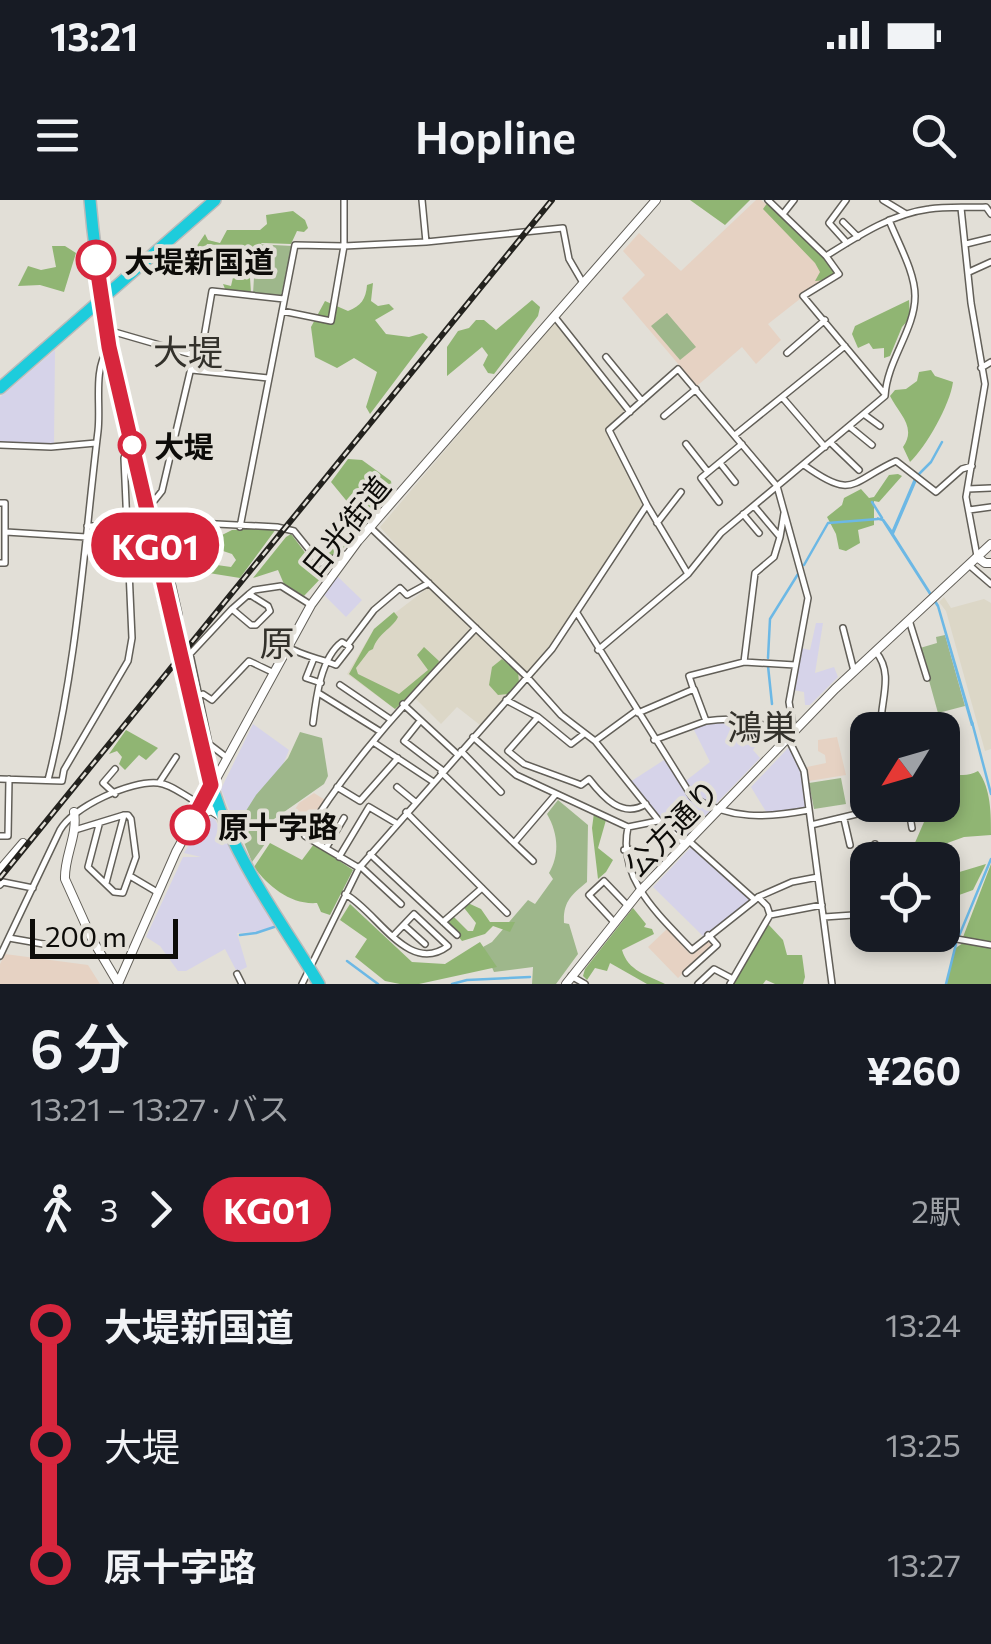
<!DOCTYPE html>
<html lang="ja">
<meta charset="utf-8">
<style>
:root{--surface:#171b24;--page:#20242c;--text:#f1f3f6;--muted:#9ea1a6}
body{margin:0;font-family:Commissioner,"Noto Sans JP",sans-serif;background:var(--page);color:var(--text);height:100vh;display:flex;flex-direction:column;font-size:38px;white-space:nowrap}
*{box-sizing:border-box;margin:0}
p{font-size:32px;color:var(--muted)}
.icon{flex:none;width:55px;height:55px;fill:none;stroke:currentColor;stroke-width:2;stroke-linecap:round;stroke-linejoin:round}
.map{position:relative;height:784px;overflow:hidden}
.drawer{display:flex;flex-direction:column;background:var(--surface);flex:1}
.drawer>*{flex:none}
.badge{padding:0 20px;border-radius:32px;font-size:35px;line-height:65px}
.needle{width:65px;rotate:233deg}
.fabs{position:absolute;left:850px;top:512px;display:grid;gap:20px}
.fabs a{display:grid;place-items:center;width:110px;height:110px;border-radius:20px;background:var(--surface);box-shadow:0 5px 15px #0003;font-size:50px}
.scale{position:absolute;left:30px;bottom:25px;width:148px;box-sizing:border-box;padding-left:10px;border:5px solid #0d0c09;border-top:0;font-size:28px;line-height:35px;white-space:nowrap;color:#0d0c09;-webkit-text-stroke:8px #e2dfd7;paint-order:stroke}
.map>.badge{position:absolute;translate:-50% -50%;box-shadow:0 0 0 5px #fff}
.legs{display:flex;align-items:center;gap:15px;height:110px;padding:0 30px;font-size:32px}
.legs p{margin-inline-start:auto}
.headline{display:flex;align-items:center;justify-content:space-between;height:170px;padding:0 30px}
h1{font-size:55px;font-weight:600;line-height:75px}
ul{padding:0 30px;list-style:none}
li{display:flex;align-items:center;gap:35px;height:120px;font-size:38px}
li i{display:grid;place-items:center;width:15px;height:100%;margin:0 12px;background:currentColor}
li i::after{content:'';width:25px;height:25px;margin:-12px;border:8px solid;border-radius:50%;background:var(--surface)}
li p{margin-inline-start:auto}
li:first-child i{background:linear-gradient(#0000 50%,currentColor 0)}
li:last-child i{background:linear-gradient(currentColor 50%,#0000 0)}
.status{display:flex;justify-content:space-between;align-items:center;height:70px;padding:0 50px;background:var(--surface);direction:ltr}
.status svg{height:28px;fill:currentColor}
header{display:flex;justify-content:space-between;align-items:center;height:130px;padding:0 30px;background:var(--surface);font-size:45px;font-weight:600}
.map>svg:first-child{display:block}
</style>
<div class="status"><b>13:21</b><svg viewBox="0 0 49 12"><path d="M0 12V9h3v3zM5 12V6h3v6zM10 12V3h3v9zM15 12V0h3v12zM26 1h20v11H26zM47 4h2v5h-2z"/></svg></div>
<header><svg class="icon" aria-label="menu" viewBox="0 0 24 24"><path d="M4 6h16M4 12h16M4 18h16"/></svg>Hopline<svg class="icon" aria-label="search" viewBox="0 0 24 24"><circle cx="10" cy="10" r="6"/><path d="M15 15l6 6"/></svg></header>
<div class="map">
<svg width="991" height="784" viewBox="0 0 991 784">
<rect width="100%" height="100%" fill="#e2dfd7"/>
<path fill="#d6d3e9" d="M55 150 54 245 0 243V197Z
M337 376 362 400 346 417 323 394Z
M816 423H823L815 473 834 467 838 477 810 505H805L804 492 793 490 801 448 810 450Z
M723 521 767 528 753 550 760 558 713 607 693 596 683 583 710 562 693 528Z
M253 524 289 550 283 565 235 624 221 589Z
M790 546 803 574 806 609 768 615 751 587Z
M664 560 691 598 711 610 682 640 660 620 630 582Z
M205 618H214L275 725 257 732 237 733 247 767 237 772 225 749 186 771H178L160 746 146 737 183 657H201L184 653Z
M692 646 752 699 704 737 653 687Z"/>
<path fill="#dcd7c7" d="M553 123H557L628 212 608 231 644 305 551 446 527 472 424 376 380 327Z
M429 387 474 428 395 509 347 474 374 429Z
M944 397 951 408 984 399 991 403V549L985 551 946 411 939 402Z
M477 432 524 477 480 525 457 507 441 524 413 496Z"/>
<path fill="#e6d2c3" d="M756 0H761L781 17 833 73 768 124 781 140 756 164 742 147 697 186 622 98 645 75 623 51 639 33 681 71Z
M837 537 846 575 809 581 807 567 826 563 825 555 818 551V540Z
M314 593 325 600 304 633 287 622 299 603Z
M667 729 690 754 707 738 713 744 678 778 648 747Z
M5 754 88 765 100 784H0V764Z"/>
<path fill="#9eb78b" d="M256 44 292 46 281 96 253 94Z
M667 113 696 147 680 160 651 126Z
M945 435 965 506 938 513 920 448 937 443 936 437Z
M300 532 322 538 328 576 324 584 274 619 261 641 265 644 252 662 237 625 256 595 288 558Z
M841 578 846 604 814 609 809 583Z
M558 600 588 625 587 682C571 695 563 702 564 723L569 724 578 754 556 784H532L533 767 494 772 483 747 492 742 528 700 535 704 553 679 549 673C560 654 558 633 547 614Z"/>
<path fill="#90b573" d="M690 0H750L725 25Z
M768 2 824 57 836 73 827 80 815 81 820 72 815 63 763 9Z
M293 11 305 20 308 28 304 32 297 31 291 44 262 43 253 49 249 62 251 93 225 89 223 84 231 86 239 52 237 48 224 45 220 50 216 45 207 44 201 55 192 53 205 34 208 40 220 43 227 30H260L267 24 266 15Z
M52 46H65L76 53 64 92 40 85 18 86 28 66 41 70 56 67Z
M373 83 371 101 378 106 389 104 394 109 375 120 386 134 409 137 423 133 428 137 370 214 366 207 377 172 354 158 337 168 315 157 311 127 325 101 348 111C361 106 366 99 367 85Z
M532 100 540 107 538 116 494 174 488 173 483 165 488 155 482 147 447 176V147L458 131 469 128 476 120H484L496 130Z
M909 100 910 118 902 127 890 156 884 158V148L873 149 869 143 858 148 852 134 855 126Z
M931 170 935 176 953 182C950 205 926 247 910 262L903 247C917 227 899 214 890 196L895 190 906 189 917 181 919 172Z
M348 259 362 260 391 281 392 288 345 345 340 358 304 396 284 384 278 370 253 378 286 337 291 334 307 355 320 351 359 316 331 282Z
M898 274 902 276 879 302 874 301V325L858 330 860 343 846 351 839 349 836 334 827 317 842 305 844 298 861 289 869 298 874 297 889 275Z
M164 323 212 330 208 349 188 347 190 341 179 330 167 339Z
M250 329H276L240 378 190 370 189 361 231 367 236 360 232 354 223 351 218 337 232 330Z
M394 412 398 417C392 429 378 433 373 449L369 451 356 468 358 474 399 494 428 470 417 455 424 447 439 461 434 475 395 509 349 474 374 429Z
M502 459 518 472 519 482 508 494 498 495 489 485 492 467Z
M126 530 158 548 146 560 139 555 125 570 119 564 122 557 117 551 109 554Z
M945 567C954 577 967 577 978 571 991 588 991 614 991 635L964 637 928 650 914 645 924 622V605H942L943 569Z
M594 613 606 620 598 648 613 660 606 672 598 679 592 628Z
M270 643 302 660 314 644 353 670 330 715 321 712 317 703C291 705 269 687 254 667Z
M986 664 973 690 948 699 943 697V677Z
M991 664V742L963 737Z
M468 703 481 709 490 722H515L510 732 493 726 485 734 462 741 446 721 453 716 468 731H473L476 723 461 704Z
M350 704 412 762 445 764 480 742 497 767 419 784H400L385 781 355 757 367 739 340 720Z
M633 708 646 724 644 727 652 729 654 734 622 750C628 771 647 775 665 784H647L610 763 607 771 595 768 587 780 583 776 585 769Z
M768 724 783 740 787 755H802L805 777 803 784H775L766 780 763 784H732Z
M963 743 991 748V784H946L954 749Z"/>
<path fill="#6cb8e5" d="M915 276 918 278 894 334 939 405 974 525 971 526 937 407 882 321 878 320 877 317 884 319 892 330Z"/>
<g fill="none" stroke-linecap="round" stroke-linejoin="round">
<path stroke="#6cb8e5" stroke-width="2.5" d="M916 277 931 262 942 242
M872 302 882 318
M804 365 828 323 878 319
M768 458 770 419 798 374
M768 466 772 504
M972 522 991 594
M240 735 256 733 274 727
M959 736 991 659
M347 761 378 784
M452 784 467 780 530 777
M946 784 956 744"/>
<g stroke="#625f58" stroke-width="8">
<path id="street" d="M422 0 426 42
M768 0 826 56 839 74 803 96 884 193
M846 0 829 23 847 43
M883 0 906 14
M961 8 971 103 985 184 966 297 977 356
M783 14 794 0
M843 22 858 37
M966 44 991 38
M826 56C858 36 891 14 929 9 948 6 967 8 986 7L991 14
M969 72 991 62
M282 111 331 121 344 46V0
M554 116 630 212
M111 131 194 155
M787 153 825 120
M606 157 642 201
M981 168 991 162
M192 170 268 178
M782 197 845 146
M865 215 880 226
M664 216 696 189
M850 227 872 245
M735 235 782 197 825 247
M831 243 859 270
M686 244 708 272
M0 245 51 247 96 243
M720 263 735 282
M804 265C854 301 850 282 896 261L936 292 962 269 972 266
M968 289 991 288
M719 302 701 278 742 244
M0 303H5V363H0
M146 303 154 301 162 291 194 155 202 149 212 91 284 99
M647 305 688 374
M754 306 780 337 784 313
M969 310 991 307
M128 313 155 314 158 321 277 327 294 331 320 363 349 353
M141 313 166 420 179 415 158 321
M743 314 759 333
M657 323 681 292
M87 326H129
M240 327 295 45 344 46 426 42 563 28 569 59 583 83
M370 327 527 477 561 515 595 541 659 621 684 643
M6 332 86 337
M969 365 991 384
M249 394 232 409 251 425H256L270 411 268 406 249 394 254 390 281 386 311 405
M577 413 692 597C731 620 766 618 809 610
M909 420 927 478
M843 428 854 471
M349 443 374 410 400 388 407 395 429 383
M286 446C302 456 319 458 336 465L350 447 342 442C321 457 316 498 313 523
M598 450 688 374 721 333 885 196C887 160 915 130 915 96 915 72 898 43 889 20
M876 452C895 475 879 503 881 530
M314 458 306 478 321 483
M744 462 755 373 774 357 780 337
M188 480 180 481 203 568
M340 485 390 519
M693 488 689 476 744 462 795 465
M320 494 381 532
M198 496 203 494 212 500 249 461 272 472
M506 500 538 517
M403 504 457 554
M638 513 694 489 706 521 654 540
M420 521 404 541 442 570
M706 521C733 517 761 519 783 536
M904 530 930 525 931 530
M584 534 571 544 538 517 508 551 524 564 576 583 581 585 589 579C603 597 622 619 646 604
M473 537 516 575 628 627 658 621
M788 538 804 571 832 784
M595 541 636 511
M373 542 432 581
M461 551 501 592
M226 557 209 544 190 454 232 409
M115 569 103 583 115 594
M441 572 514 643 556 594
M0 579 62 581 64 570 128 461 132 438 124 258 129 244
M48 580C77 466 84 347 98 231 101 205 93 170 108 149
M159 583 176 557
M337 587 360 601 398 558
M397 587 414 601
M892 605H902
M908 605 912 628
M369 607 396 623
M406 612 507 713
M844 619 850 645
M99 625 88 667 114 692 123 693 136 657 131 619 128 615H124
M811 625 861 613 857 585 868 580
M628 627C617 679 659 715 692 750L755 700
M75 630 124 615
M0 636H8L9 579
M689 641 755 700 758 697 767 706 770 715 822 705
M514 643 533 661
M875 644 878 660
M326 648 344 618
M624 650 637 649
M370 654 457 735
M339 657 369 607
M360 666 401 704
M359 668 305 636C352 558 414 494 476 428
M130 676 157 692
M106 683 124 615
M0 685 3 682 33 688
M345 694C377 711 408 776 448 746L414 714 393 736
M758 697 792 682 818 677
M863 714 858 686 868 684
M824 717 868 714
M613 721 589 695 604 681 627 705
M443 722 482 688
M405 726 425 744
M934 735 991 745
M9 738 49 745
M0 756 60 630C73 607 131 580 158 583 170 584 182 594 193 600
M686 773 717 745 708 735
M237 774 242 784
M571 776 585 784
M302 784 359 668 552 449 647 305 609 230 678 169 777 286 808 398 789 502 794 532
M698 784 714 769 731 778
M730 784 770 715"/>
</g>
<g stroke="#625f58" stroke-width="10">
<path id="secondary" d="M977 357 985 363H991
M74 612C78 636 64 656 65 679L92 739 118 783
M195 617 211 610 222 617
M0 670 23 643
M118 784 176 652 311 405 358 341 656 0
M566 784 640 691 835 489 991 344"/>
</g>
<g stroke="#bbbbba" stroke-width="14">
<path id="highway" d="M90 0C102 140 139 274 170 410
M0 188 215 0
M190 494C199 537 208 581 225 622 249 679 287 731 319 784"/>
</g>
<use href="#street" stroke="#fff" stroke-width="5"/>
<use href="#secondary" stroke="#fff" stroke-width="8"/>
<use href="#highway" stroke="#1dccdc" stroke-width="11"/>
<g stroke="#23221e" stroke-width="6">
<path id="rail" d="M0 678 552 0"/>
</g>
<use href="#rail" stroke="#e2dfd7" stroke-width="2.5" stroke-dasharray="8" stroke-linecap="butt"/>
<g stroke="#bbbbba" stroke-width="14" stroke-linecap="butt">
<path id="highway-bridge" d="M170 410 190 494"/>
</g>
<use href="#highway-bridge" stroke="#1dccdc" stroke-width="11"/>
</g>
<g fill="none" stroke-linecap="round" stroke-linejoin="round">
<g stroke="#fff" stroke-width="22">
<path id="line-1" d="M96 60 109 147 211 585 190 625"/>
</g>
<use href="#line-1" stroke="#d7263d" stroke-width="15"/>
</g>
<g fill="#fff" stroke="#d7263d" stroke-width="5">
<circle cx="96" cy="60" r="18"/>
<circle cx="132" cy="245" r="12"/>
<circle cx="190" cy="625" r="18"/>
</g>
<g text-anchor="middle" dominant-baseline="central" stroke-width="8" stroke-linejoin="round" paint-order="stroke">
<g font-size="30" font-weight="bold" fill="#0d0c09" stroke="#e2dfd7" text-anchor="start">
<text x="124" y="60">大堤新国道</text>
<text x="154" y="245">大堤</text>
<text x="218" y="625">原十字路</text>
</g>
<g font-size="30" fill="#0d0c09" stroke="#e2dfd7">
<text transform="translate(345 326) rotate(-51)">日光街道</text>
<text transform="translate(671 627) rotate(-46)">公方通り</text>
</g>
<g font-size="35" fill="#33312b" stroke="#e2dfd7">
<text x="188" y="150">大堤</text>
<text x="277" y="441">原</text>
<text x="762" y="525">鴻巣</text>
</g>
</g>
</svg>
<div class="fabs">
<a><svg class="needle" viewBox="-14 -14 28 28"><path d="M0-13l5 13h-10z" fill="#e53935"/><path d="M0 13l5-13h-10z" fill="#9ea1a6"/></svg></a>
<a><svg class="icon" aria-label="locate" viewBox="0 0 24 24"><circle cx="12" cy="12" r="6"/><path d="M12 2v4M12 18v4M2 12h4M18 12h4"/></svg></a>
</div>
<div class="scale">200 m</div>
<b class="badge" style="left:155px;top:345px;background:#d7263d;color:#fff">KG01</b>
</div>
<section class="drawer">
<div class="headline"><div><h1>6 分</h1><p>13:21 – 13:27 · バス</p></div><b>¥260</b></div>
<div class="legs"><svg class="icon" aria-label="walk" viewBox="0 0 24 24"><circle cx="13" cy="4" r="2"/><path d="M13 8l-2 6 4 7M11 14l-3 7M7 12l3-4h3l4 4"/></svg>3<svg class="icon" aria-label="forward" viewBox="0 0 24 24"><path d="M9 5l7 7-7 7"/></svg><b class="badge" style="background:#d7263d;color:#fff">KG01</b><p>2駅</p></div>
<ul>
<li><i style="color:#d7263d"></i><b>大堤新国道</b><p>13:24</p></li>
<li><i style="color:#d7263d"></i><span>大堤</span><p>13:25</p></li>
<li><i style="color:#d7263d"></i><b>原十字路</b><p>13:27</p></li>
</ul>
</section>
